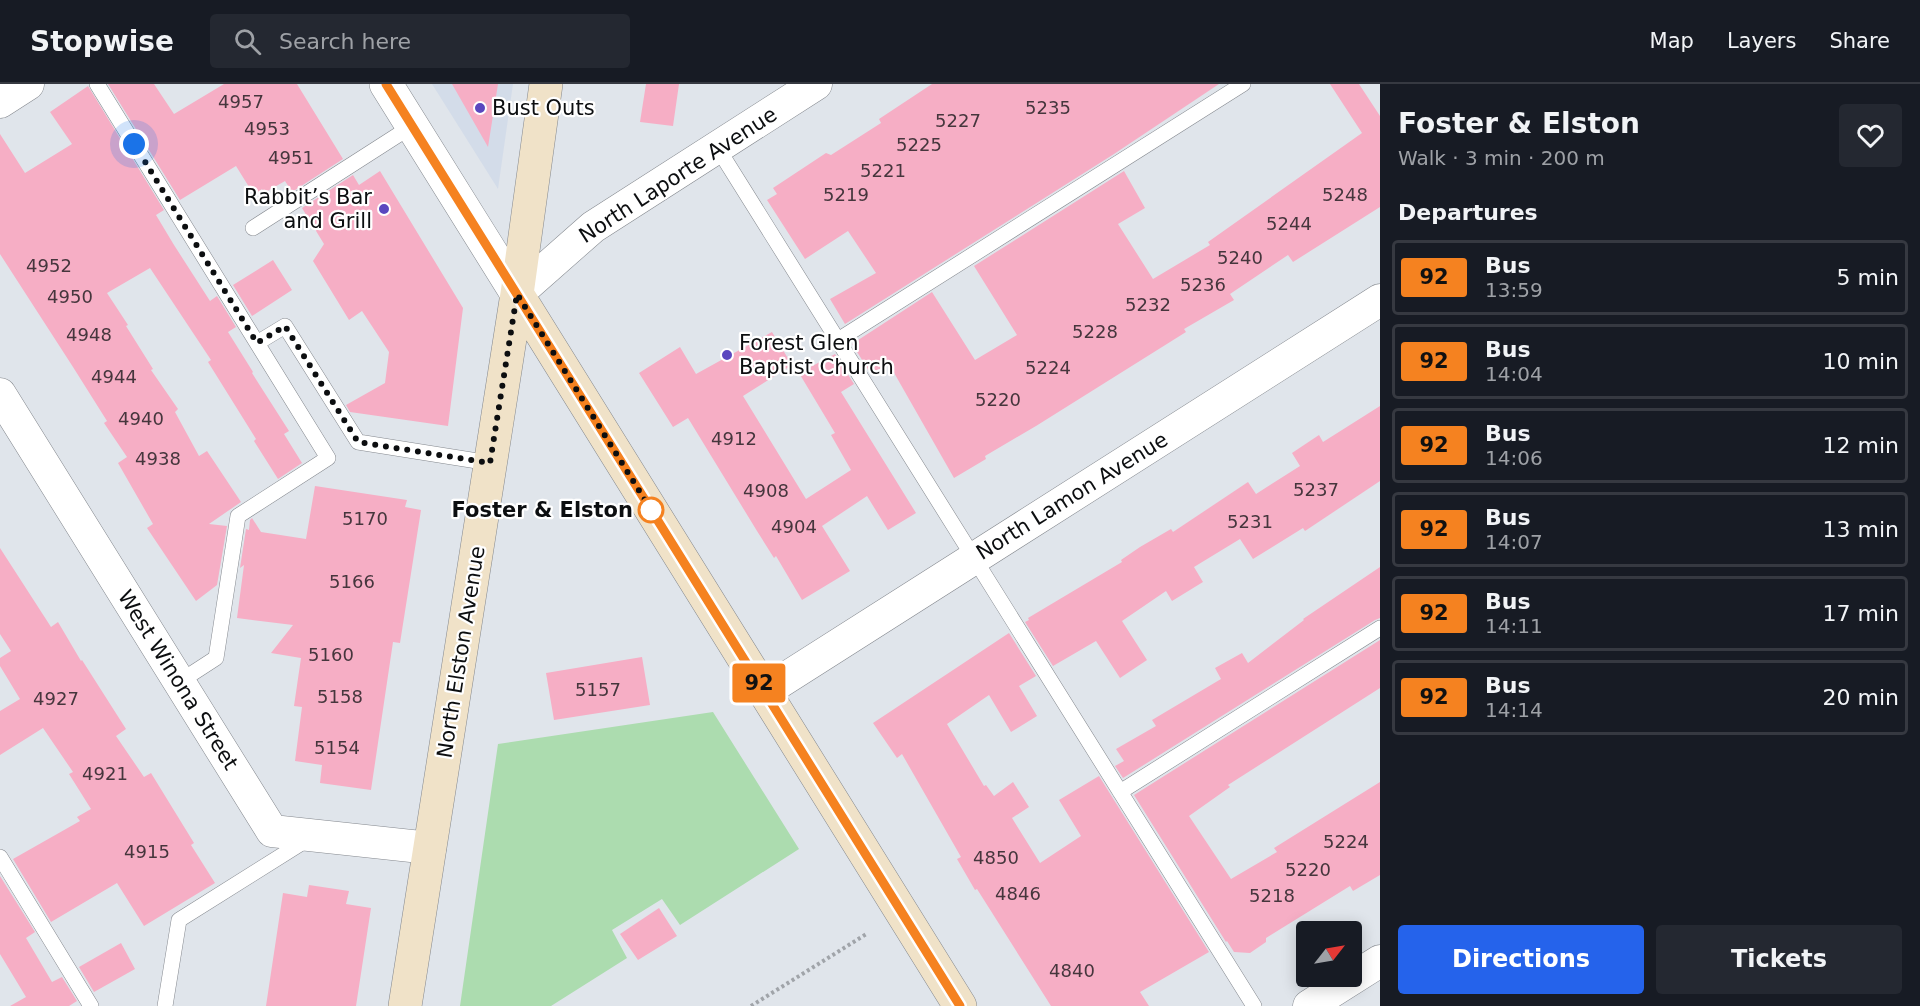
<!DOCTYPE html>
<meta charset="utf-8">
<style>
:root{--surface:#171b24;--page:#242831;--text:#f1f3f6;--muted:#9ea1a6;--line:#363941;--accent:#2563eb}
body{margin:0;font-family:"DejaVu Sans",sans-serif;background:var(--page);color:var(--text);height:100vh;display:flex;flex-direction:column;font-size:22px;white-space:nowrap}
*{box-sizing:border-box;margin:0}
p{font-size:20px;color:var(--muted)}
.icon{flex:none;width:33px;height:33px;fill:none;stroke:currentColor;stroke-width:2;stroke-linecap:round;stroke-linejoin:round}
.map{position:relative;flex:1;overflow:hidden}
.panel{display:flex;flex-direction:column;background:var(--surface);width:540px}
.panel>*{flex:none}
.badge{padding:0 12px;border-radius:4px;font-size:21px;line-height:39px}
.needle{width:39px;rotate:59deg}
.fabs{position:absolute;left:1296px;top:837px;display:grid;gap:12px}
.fabs a{display:grid;place-items:center;width:66px;height:66px;border-radius:6px;background:var(--surface);box-shadow:0 3px 15px #0003;font-size:30px}
.you{position:absolute;width:30px;height:30px;margin:-15px;border:4px solid #fff;border-radius:50%;background:#1a73e8;box-shadow:0 0 0 9px #1a73e833}
.map>.badge{position:absolute;translate:-50% -50%;box-shadow:0 0 0 3px #fff}
h2{padding:0 18px;font-size:22px;line-height:54px}
.round{display:grid;place-items:center;flex:none;width:63px;height:63px;border-radius:6px;background:var(--page)}
.summary{display:flex;align-items:center;justify-content:space-between;height:102px;padding:0 18px}
h1{font-size:28px;font-weight:700;line-height:45px}
.cta{display:flex;gap:12px;margin-top:auto;padding:12px 18px}
.cta a{flex:1;height:69px;border-radius:6px;background:var(--accent);color:#fff;font-size:24px;font-weight:700;line-height:69px;text-align:center}
.cta a+a{background:var(--page);color:var(--text)}
ul{padding:0;list-style:none}
li{display:flex;align-items:center;gap:18px;height:75px;margin:0 12px 9px;padding:0 6px;border:3px solid var(--line);border-radius:6px}
li div{flex:1}
li b{display:block;font-size:22px}
li em{font-style:normal}
li .badge{min-width:66px;font-weight:700;text-align:center}
header{display:flex;align-items:center;gap:36px;box-sizing:border-box;height:84px;padding:0 30px;background:var(--surface);border-bottom:2px solid var(--line)}
header strong{font-size:28px}
nav{display:flex;gap:33px;margin-inline-start:auto;font-size:21px}
.search{width:420px;height:54px;background:var(--page);display:flex;align-items:center;gap:15px;box-sizing:border-box;padding:0 21px;border-radius:6px;color:var(--muted);font-size:22px}
main{display:flex;flex:1;min-height:0}
.map>svg:first-child{display:block}
</style>
<header>
<strong>Stopwise</strong>
<div class="search"><svg class="icon" aria-label="search" viewBox="0 0 24 24"><circle cx="10" cy="10" r="6"/><path d="M15 15l6 6"/></svg>Search here</div>
<nav><a>Map</a><a>Layers</a><a>Share</a></nav>
</header>
<main>
<div class="map">
<svg width="1380" height="922" viewBox="0 0 1380 922">
<rect width="100%" height="100%" fill="#e0e5eb"/>
<path fill="#d3dce9" d="M432 0H513L498 105Z"/>
<path fill="#acdcaf" d="M713 628 799 765 680 841 662 815 612 846 627 874 551 922H460L498 660Z"/>
<path fill="#f6aec5" d="M108 0H154L174 30 224 0H297L343 75 292 108 285 97 264 109 262 105 254 111 236 82 180 116Z
M452 0H498L488 63Z
M646 0H679L673 42 640 38Z
M932 0H1219L1114 70 845 240 830 215 876 189 848 147 805 175 767 116 777 110 773 104 826 69 831 71 881 39 879 35Z
M1330 0H1359L1380 32V123L1293 178 1288 171 1230 210 1234 216 1184 245 1186 248 1036 342 985 372 986 375 954 394 889 280 871 290 852 260 932 208 975 276 1017 251 974 182 1124 87 1145 124 1118 140 1153 195 1210 161 1208 158 1362 49Z
M88 2 164 126 156 131 174 161 210 217 217 212 236 243 228 248 253 288 252 289 289 347 284 350 302 379 278 395 254 357 256 355 208 278 211 276 150 184 107 209 128 241 126 242 153 285 151 286 178 325 175 328 199 372 207 367 241 418 209 440 227 442 217 501 196 517 147 444 153 440 118 379 127 373 104 339 107 337 73 283 0 170V50L25 89 72 60 50 28Z
M380 87 463 224 448 342 350 328 346 321 385 299 389 268 362 227 349 236 313 177 324 160 302 124 353 91 359 101Z
M273 176 292 206 252 232 233 201Z
M772 248 792 281 743 312 806 415 851 386 831 351 835 349 799 289 835 270 854 300 841 308 916 429 888 446 867 412 822 442 850 487 802 516 776 472 774 474 757 447 688 334 673 343 639 289 680 263 696 290Z
M1380 322V397L1305 447 1303 444 1253 475 1240 455 1194 483 1203 498 1172 517 1166 507 1122 537 1147 576 1120 594 1096 557 1053 582 1025 538 1029 536 1028 534 1122 478 1121 476 1140 463 1171 445 1173 448 1248 398 1256 410 1300 382 1292 369 1319 351 1323 358Z
M315 402 407 416 405 423 421 426 400 559 393 558 371 706 320 699 322 681 295 677 302 623 294 622 301 574 271 569 293 541 237 534 244 481 240 484 246 445 249 446 250 436 252 434 261 448 306 455Z
M0 464 51 543 58 538 81 577 82 576 126 645 116 652 144 693 151 689 194 759 191 761 215 799 144 842 117 799 51 838 13 775 80 737 77 733 91 725 69 690 73 688 43 644 0 671V627L20 615 0 582V574L11 567 0 550Z
M1380 483V534L1375 536 1123 694 1115 682 1124 677 1116 665 1156 642 1152 636 1221 595 1215 584 1242 569 1248 579 1304 536 1303 535Z
M1009 549 1036 592 1019 602 1037 632 1011 648 989 611 947 640 984 702 986 701 994 712 1013 698 1029 723 1012 734 1040 779 1081 752 1059 716 1099 692 1209 868 1140 908 1149 922H1051L977 805 975 806 957 775 961 773 902 670 897 674 873 639Z
M1380 556V604L1228 701 1230 703 1189 732 1231 795 1277 768 1274 764 1380 698V791L1353 807 1350 802 1266 854V858L1250 869 1234 868 1227 857 1226 858 1134 711Z
M642 573 650 621 554 636 546 589Z
M0 792 35 848 26 854 52 898 62 893 77 917 69 922H10L26 913 0 870Z
M309 801 349 807 346 820 371 824 356 922H266L283 809 307 813Z
M659 824 677 852 638 876 620 850Z
M121 859 135 885 94 908 79 883Z"/>
<g fill="none" stroke-linecap="round" stroke-linejoin="round">
<g stroke="#84888e" stroke-width="16">
<path id="service" d="M97 0 328 374 238 432 216 574 179 598
M717 63 1254 922
M253 144 412 42
M838 256 1243 0
M257 259 285 242 358 358 490 379
M1120 708 1380 544
M0 773 91 922
M165 922 179 836 308 755"/>
</g>
<g stroke="#84888e" stroke-width="33">
<path id="minor" d="M0 18 28 0
M517 210 593 143 816 0
M0 310 272 747 430 764
M764 608 1380 216
M1309 922 1380 877"/>
</g>
<g stroke="#84888e" stroke-width="34">
<path id="tertiary" d="M386 0 517 210"/>
</g>
<g stroke="#84888e" stroke-width="34">
<path id="secondary" d="M517 210 960 922
M405 922 517 210 546 0"/>
</g>
<path stroke="#a0a4a9" stroke-width="4" stroke-dasharray="3 3" stroke-linecap="butt" d="M751 922 868 849"/>
<use href="#service" stroke="#fff" stroke-width="15"/>
<use href="#minor" stroke="#fff" stroke-width="32"/>
<use href="#tertiary" stroke="#fff" stroke-width="33"/>
<use href="#secondary" stroke="#f0e2c8" stroke-width="33"/>
</g>
<g fill="none" stroke-linecap="round" stroke-linejoin="round">
<g stroke="#fff" stroke-width="14">
<path id="line" d="M386 0 960 922"/>
</g>
<use href="#line" stroke="#f58220" stroke-width="9"/>
<path stroke="#0c0e10" stroke-width="6" stroke-dasharray="0 10.8" d="M134 60 257 259 285 242 358 358 490 379 517 210 653 429 651 426"/>
</g>
<g fill="#5a47bf" stroke="#fff" stroke-width="2">
<circle cx="480" cy="24" r="6"/>
<circle cx="384" cy="125" r="6"/>
<circle cx="727" cy="271" r="6"/>
</g>
<circle fill="#fff" stroke="#f58220" stroke-width="3" cx="651" cy="426" r="12"/>
<g text-anchor="middle" dominant-baseline="central" stroke-width="4.5" stroke-linejoin="round" paint-order="stroke">
<g font-size="18" fill="#46363d">
<text x="241" y="17">4957</text>
<text x="1048" y="23">5235</text>
<text x="958" y="36">5227</text>
<text x="267" y="44">4953</text>
<text x="919" y="60">5225</text>
<text x="291" y="73">4951</text>
<text x="883" y="86">5221</text>
<text x="846" y="110">5219</text>
<text x="1345" y="110">5248</text>
<text x="1289" y="139">5244</text>
<text x="1240" y="173">5240</text>
<text x="49" y="181">4952</text>
<text x="1203" y="200">5236</text>
<text x="70" y="212">4950</text>
<text x="1148" y="220">5232</text>
<text x="1095" y="247">5228</text>
<text x="89" y="250">4948</text>
<text x="1048" y="283">5224</text>
<text x="114" y="292">4944</text>
<text x="998" y="315">5220</text>
<text x="141" y="334">4940</text>
<text x="734" y="354">4912</text>
<text x="158" y="374">4938</text>
<text x="1316" y="405">5237</text>
<text x="766" y="406">4908</text>
<text x="365" y="434">5170</text>
<text x="1250" y="437">5231</text>
<text x="794" y="442">4904</text>
<text x="352" y="497">5166</text>
<text x="331" y="570">5160</text>
<text x="598" y="605">5157</text>
<text x="340" y="612">5158</text>
<text x="56" y="614">4927</text>
<text x="337" y="663">5154</text>
<text x="105" y="689">4921</text>
<text x="1346" y="757">5224</text>
<text x="147" y="767">4915</text>
<text x="996" y="773">4850</text>
<text x="1308" y="785">5220</text>
<text x="1018" y="809">4846</text>
<text x="1272" y="811">5218</text>
<text x="1072" y="886">4840</text>
</g>
<g font-size="21" fill="#0c0e10" stroke="#fff" text-anchor="start">
<text x="492" y="24">Bust Outs</text>
<text x="372" y="113" text-anchor="end">Rabbit’s Bar<tspan x="372" dy="24">and Grill</tspan></text>
<text x="739" y="259">Forest Glen<tspan x="739" dy="24">Baptist Church</tspan></text>
</g>
<g font-size="21" fill="#0c0e10" stroke="#fff">
<text transform="translate(678 91) rotate(-33)">North Laporte Avenue</text>
<text transform="translate(1072 412) rotate(-32)">North Lamon Avenue</text>
<text transform="translate(461 568) rotate(-81)">North Elston Avenue</text>
<text transform="translate(178 596) rotate(58)">West Winona Street</text>
</g>
<g font-size="21" font-weight="bold" fill="#0c0e10" stroke="#fff" text-anchor="end">
<text x="633" y="426">Foster &amp; Elston</text>
</g>
</g>
</svg>
<div class="fabs">
<a><svg class="needle" viewBox="-14 -14 28 28"><path d="M0-13l5 13h-10z" fill="#e53935"/><path d="M0 13l5-13h-10z" fill="#9ea1a6"/></svg></a>
</div>
<div class="you" style="left:134px;top:60px"></div>
<b class="badge" style="left:759px;top:599px;background:#f58220;color:#111">92</b>
</div>
<section class="panel">
<div class="summary"><div><h1>Foster &amp; Elston</h1><p>Walk · 3 min · 200 m</p></div><a class="round"><svg class="icon" aria-label="heart" viewBox="0 0 24 24"><path d="M12 20l-8-8c-3-5 5-10 8-4 3-6 11-1 8 4z"/></svg></a></div>
<h2>Departures</h2>
<ul>
<li><span class="badge" style="background:#f58220;color:#111">92</span><div><b>Bus</b><p>13:59</p></div><em>5 min</em></li>
<li><span class="badge" style="background:#f58220;color:#111">92</span><div><b>Bus</b><p>14:04</p></div><em>10 min</em></li>
<li><span class="badge" style="background:#f58220;color:#111">92</span><div><b>Bus</b><p>14:06</p></div><em>12 min</em></li>
<li><span class="badge" style="background:#f58220;color:#111">92</span><div><b>Bus</b><p>14:07</p></div><em>13 min</em></li>
<li><span class="badge" style="background:#f58220;color:#111">92</span><div><b>Bus</b><p>14:11</p></div><em>17 min</em></li>
<li><span class="badge" style="background:#f58220;color:#111">92</span><div><b>Bus</b><p>14:14</p></div><em>20 min</em></li>
</ul>
<div class="cta"><a>Directions</a><a>Tickets</a></div>
</section>
</main>
